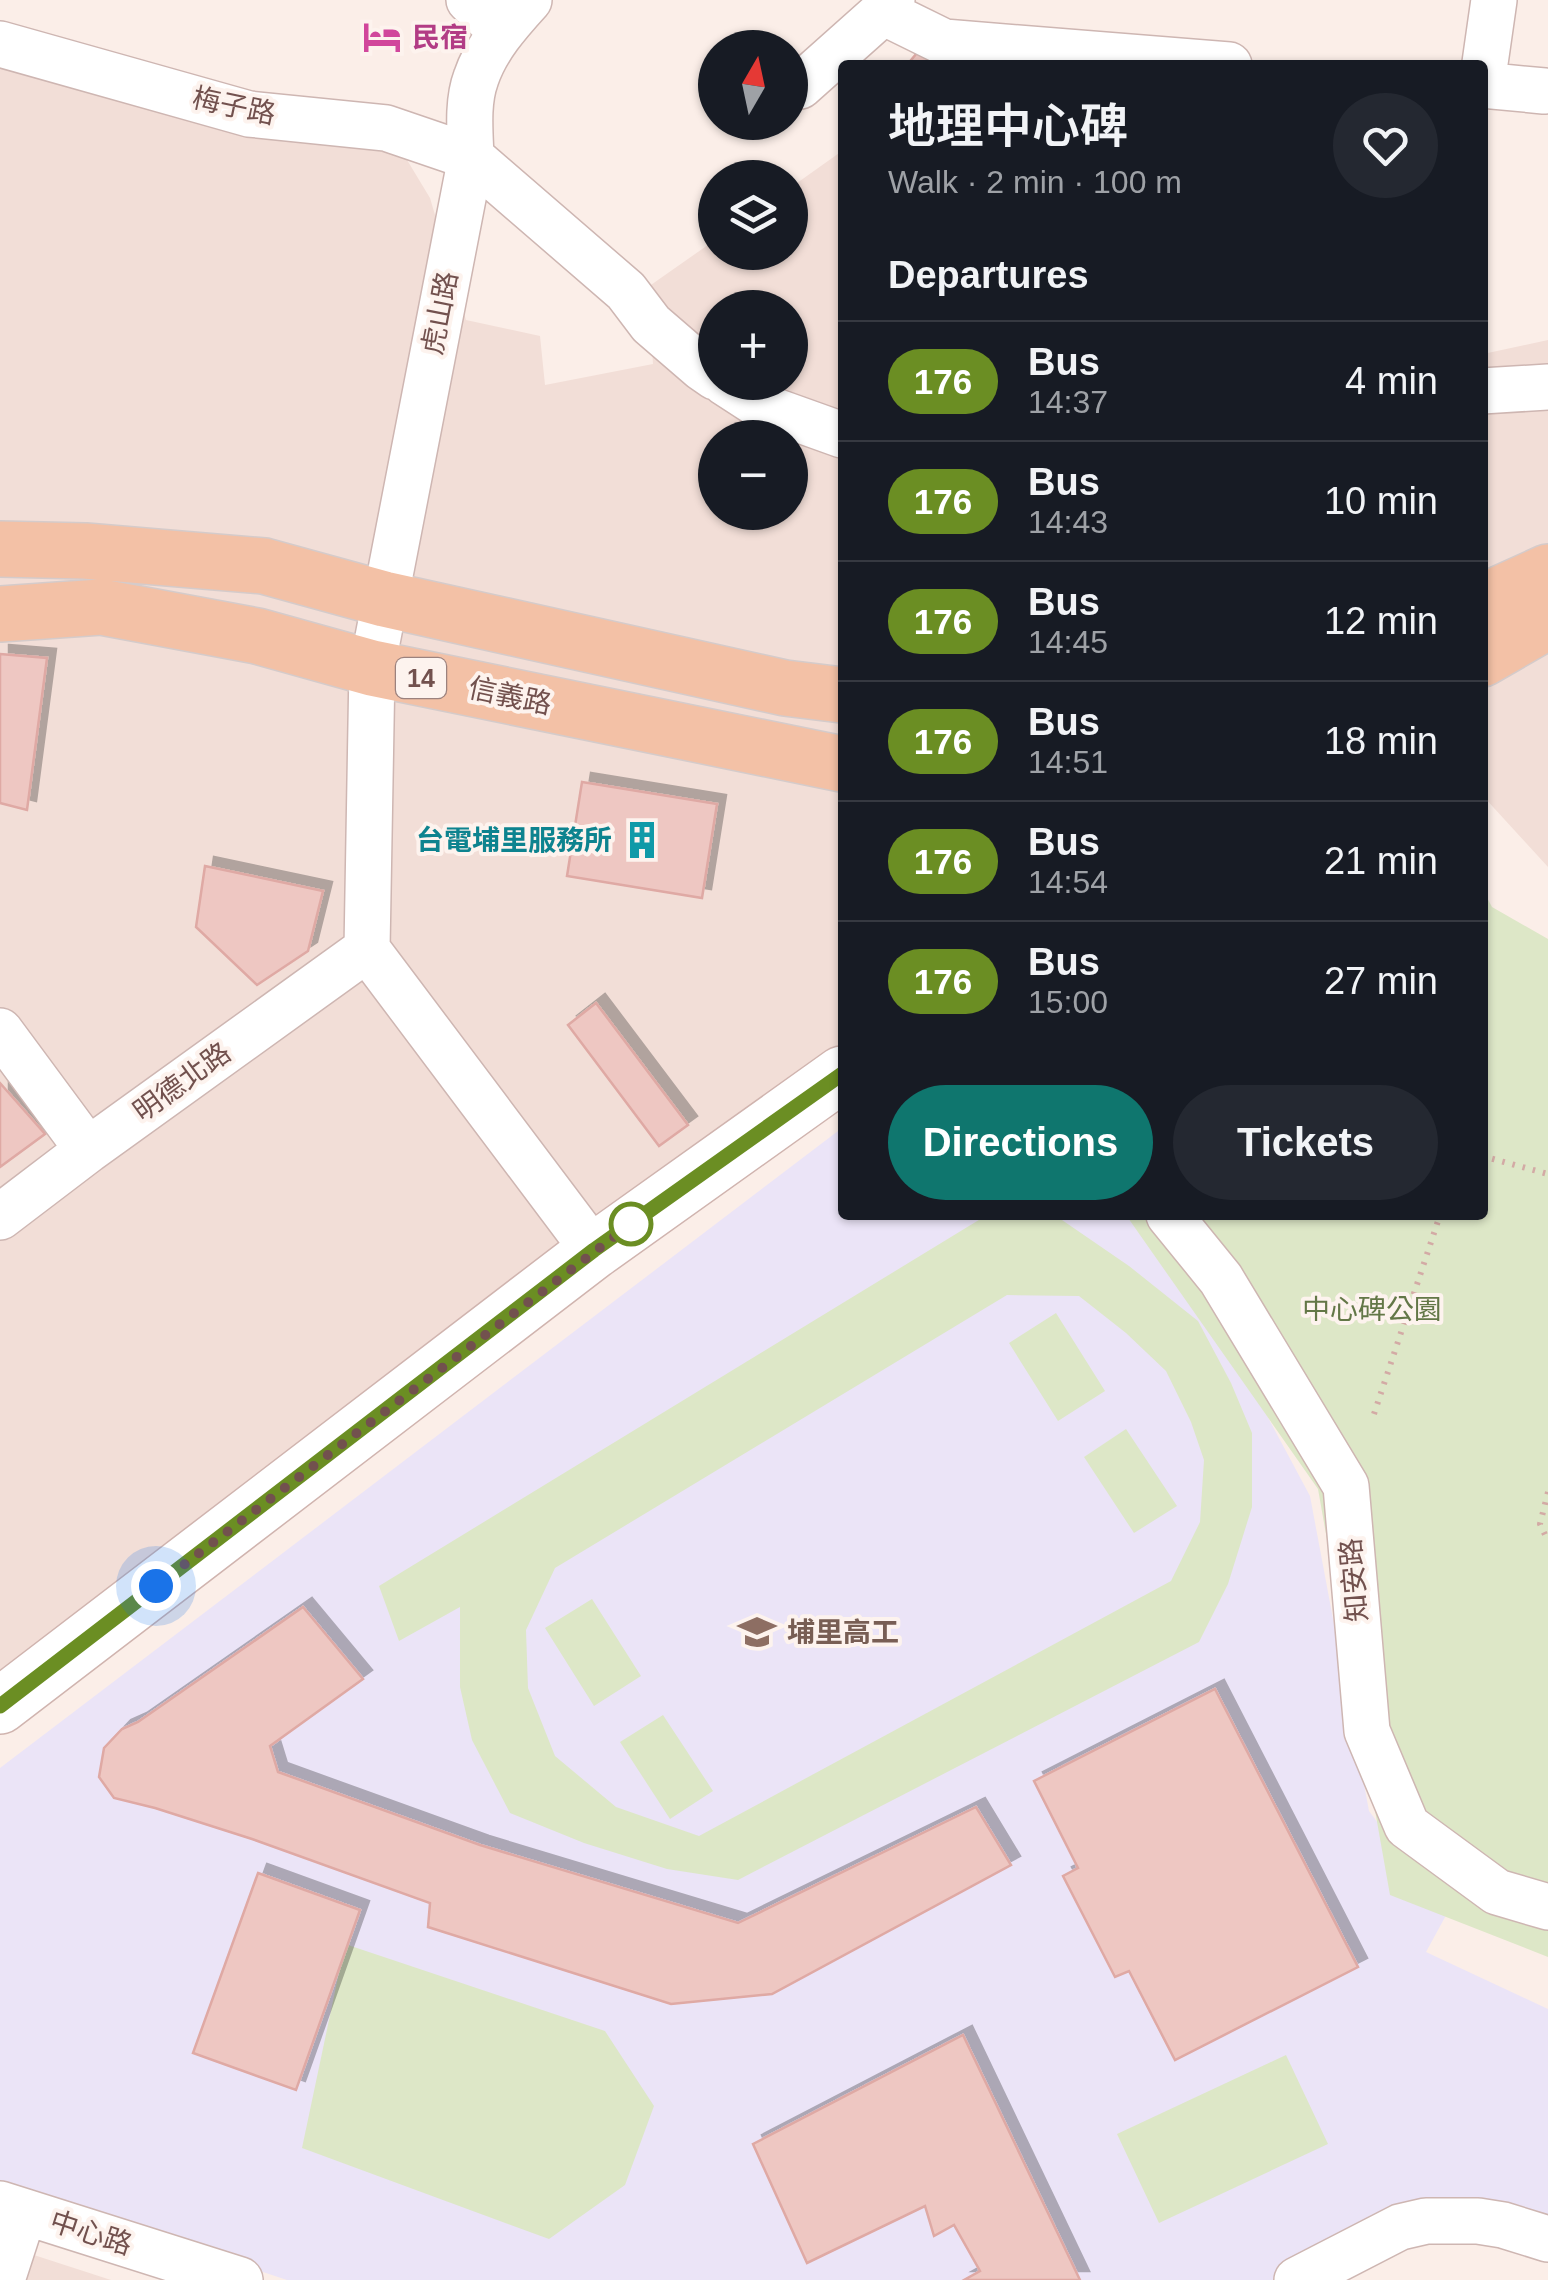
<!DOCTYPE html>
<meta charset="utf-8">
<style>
:root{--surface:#171b24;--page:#242831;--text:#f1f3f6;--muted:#9ea1a6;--line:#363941;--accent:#0f766e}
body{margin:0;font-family:Arial,"Noto Sans TC",sans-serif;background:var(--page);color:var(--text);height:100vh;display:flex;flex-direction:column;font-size:38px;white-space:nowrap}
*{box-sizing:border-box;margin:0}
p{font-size:32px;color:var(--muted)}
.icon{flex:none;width:55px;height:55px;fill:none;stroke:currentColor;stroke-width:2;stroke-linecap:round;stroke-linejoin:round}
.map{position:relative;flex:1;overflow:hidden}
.side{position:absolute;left:838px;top:60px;width:650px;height:1160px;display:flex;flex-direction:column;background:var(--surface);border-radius:10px;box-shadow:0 2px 8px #0004}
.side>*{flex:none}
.badge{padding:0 20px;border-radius:32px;font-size:35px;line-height:65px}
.needle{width:65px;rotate:9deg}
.fabs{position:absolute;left:698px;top:30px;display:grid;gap:20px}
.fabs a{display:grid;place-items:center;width:110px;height:110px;border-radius:50%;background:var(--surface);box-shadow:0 2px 8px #0004;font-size:50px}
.you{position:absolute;width:50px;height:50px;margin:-25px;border:8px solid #fff;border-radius:50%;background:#1a73e8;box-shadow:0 0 0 15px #1a73e833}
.map>.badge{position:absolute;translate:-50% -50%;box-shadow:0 0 0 5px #fff}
h2{padding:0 50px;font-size:38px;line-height:90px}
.round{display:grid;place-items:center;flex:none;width:105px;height:105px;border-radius:52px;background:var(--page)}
.head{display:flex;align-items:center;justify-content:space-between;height:170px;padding:0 50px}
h1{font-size:48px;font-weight:600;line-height:75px}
.primary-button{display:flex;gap:20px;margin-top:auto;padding:20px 50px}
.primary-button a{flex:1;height:115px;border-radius:60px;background:var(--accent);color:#fff;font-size:40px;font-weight:600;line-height:115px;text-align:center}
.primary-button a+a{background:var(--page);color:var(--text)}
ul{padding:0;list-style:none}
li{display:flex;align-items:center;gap:30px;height:120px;padding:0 50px;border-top:2px solid var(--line)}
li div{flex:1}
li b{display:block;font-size:38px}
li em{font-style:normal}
li .badge{min-width:110px;font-weight:700;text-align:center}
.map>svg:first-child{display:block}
</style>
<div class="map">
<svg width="1548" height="2280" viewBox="0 0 1548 2280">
<defs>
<filter id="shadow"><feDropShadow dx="9" dy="-9" stdDeviation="0" flood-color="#0004"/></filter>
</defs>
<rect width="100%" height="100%" fill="#fbeee8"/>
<path fill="#f2ded7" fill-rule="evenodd" d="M0 64 398 145 430 198 466 320 540 336 545 385 653 364 648 287 715 240V252H790V188L842 151V1075L0 1686ZM715 308H790V382H715ZM715 438H790V512H715Z
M1548 340V867L1483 796V354Z
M0 2244 111 2280H0Z"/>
<path fill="#ebe4f7" d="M842 1128V1215H1133L1213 1315 1310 1496 1369 1811 1407 1862 1456 1897 1426 1952 1548 2009V2236L1418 2207 1272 2280H287L0 2185V1768Z"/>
<path fill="#dde7c7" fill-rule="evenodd" d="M1483 890 1492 907 1548 939V1957L1390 1895 1318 1489 1126 1215H1482Z
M987 1215H1019L1062 1220 1129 1266 1198 1321 1231 1383 1252 1433V1507L1228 1584 1199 1642 738 1880 667 1869 584 1843 510 1813 472 1740 460 1687V1607L399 1641 379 1586ZM1007 1295 1079 1296 1126 1333 1166 1371 1191 1422 1204 1460 1200 1522 1171 1581 699 1836 616 1807 555 1756 528 1688 526 1630 555 1568Z
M1056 1313 1105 1391 1058 1421 1009 1343Z
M1126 1429 1177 1506 1134 1533 1084 1457Z
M592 1599 641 1676 594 1706 545 1628Z
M663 1715 713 1791 670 1819 620 1742Z
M345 1944 605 2031 654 2106 625 2185 549 2239 302 2148Z
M1286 2055 1328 2144 1159 2223 1117 2134Z"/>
<path fill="#eec7c2" stroke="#dfa9a4" stroke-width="2.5" filter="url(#shadow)" d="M926 42 955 65H907Z
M0 654 47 658 27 810 0 803Z
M582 782 717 804 702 898 567 876Z
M205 866 323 891 308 951 257 985 196 927Z
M596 1003 688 1125 659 1146 568 1025Z
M0 1083 45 1134 0 1167Z
M303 1607 363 1679 270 1746 278 1772 480 1845 738 1923 976 1807 1011 1865 772 1994 671 2004 428 1927 430 1903 252 1839 155 1808 114 1798 99 1777 104 1748 122 1729 138 1722Z
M1215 1689 1358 1967 1175 2060 1129 1971 1115 1977 1063 1876 1078 1868 1034 1781Z
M258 1873 360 1910 296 2090 193 2053Z
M963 2035 1080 2280H964L980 2271 954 2225 934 2236 925 2206 807 2263 753 2144Z"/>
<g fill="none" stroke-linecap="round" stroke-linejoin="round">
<g stroke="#ceb6b2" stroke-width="48">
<path id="street" d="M469 0 501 31
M529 0C508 23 486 48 476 78 467 102 470 132 471 157L372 668 367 949 594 1251
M892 0 883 12 944 42 1229 65
M0 44 249 114 386 128 471 157 626 291 651 324 702 368 715 377
M1482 84 1494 0
M1482 85 1544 91
M800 86 883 12
M724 382 761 406 842 435
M1482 391 1548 387
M0 1031 88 1150
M1169 1215 1221 1279 1346 1486 1367 1731 1407 1826 1497 1892 1548 1907
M0 1217 88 1150 367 949
M0 2204 240 2280
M2 2280 24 2212
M1297 2280 1400 2227 1426 2221H1478L1503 2225 1548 2239"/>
</g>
<g stroke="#d0b4af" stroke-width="58">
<path id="secondary" d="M0 1706 594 1251 842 1074"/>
</g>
<g stroke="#d5cbca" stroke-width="58">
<path id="primary" d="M0 549 85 551 264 566 384 599 785 688 842 695
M1482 602 1548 572
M0 614 101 607 257 636 372 668 842 764
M1482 659 1548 621"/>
</g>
<path stroke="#d3aaa5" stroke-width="6" stroke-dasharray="2.5 8" stroke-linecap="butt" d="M1482 1156 1548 1174
M1374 1414 1440 1215
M1548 1492 1540 1524 1548 1541"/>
<use href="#street" stroke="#fff" stroke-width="45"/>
<use href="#secondary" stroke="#fff" stroke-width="55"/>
<use href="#primary" stroke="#f3c1a6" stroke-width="55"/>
</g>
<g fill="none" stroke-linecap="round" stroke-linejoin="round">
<g stroke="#fff" stroke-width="22">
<path id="line" d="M0 1706 594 1250 842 1074"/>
</g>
<use href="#line" stroke="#6b8e23" stroke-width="15"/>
<path stroke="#72514e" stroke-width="10" stroke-dasharray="0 18" d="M156 1586 631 1224"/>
</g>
<defs>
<g id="hotel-bare" transform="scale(3)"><path d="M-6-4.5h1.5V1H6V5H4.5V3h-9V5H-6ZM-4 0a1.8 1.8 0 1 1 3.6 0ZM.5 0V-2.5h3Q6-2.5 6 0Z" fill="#d1479c" stroke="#fdf3ee" stroke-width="2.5" paint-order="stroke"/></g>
<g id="building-bare" transform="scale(3)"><path d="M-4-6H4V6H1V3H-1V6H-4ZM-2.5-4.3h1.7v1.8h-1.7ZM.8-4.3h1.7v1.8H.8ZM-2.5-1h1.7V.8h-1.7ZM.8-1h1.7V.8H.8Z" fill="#0f9aa8" stroke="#fdf3ee" stroke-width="2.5" paint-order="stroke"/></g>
<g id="school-bare" transform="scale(3)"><path d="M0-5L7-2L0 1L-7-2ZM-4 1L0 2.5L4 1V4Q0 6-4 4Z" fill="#8d6e63" stroke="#fdf3ee" stroke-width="2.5" paint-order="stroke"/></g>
</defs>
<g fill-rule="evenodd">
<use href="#hotel-bare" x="382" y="37"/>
<use href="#building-bare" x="642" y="840"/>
<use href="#school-bare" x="757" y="1632"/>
</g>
<circle fill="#fff" stroke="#6b8e23" stroke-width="5" cx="631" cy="1224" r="20"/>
<g text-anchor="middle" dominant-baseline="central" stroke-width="8" stroke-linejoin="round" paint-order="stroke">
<rect fill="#fdf3ee" stroke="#9c827e" stroke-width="2.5" x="396" y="658" width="50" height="40" rx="8"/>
<g font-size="25" font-weight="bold" fill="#72514e">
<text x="421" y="678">14</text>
</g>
<g font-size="28" font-weight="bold" fill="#b23c85" stroke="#fdf3ee" text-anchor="start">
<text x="412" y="37">民宿</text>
</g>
<g font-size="28" fill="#72514e" stroke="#fdf3ee">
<text transform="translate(234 106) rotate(12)">梅子路</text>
<text transform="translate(440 313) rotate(-79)">虎山路</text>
<text transform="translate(510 696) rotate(12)">信義路</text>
<text transform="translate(182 1082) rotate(-36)">明德北路</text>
<text transform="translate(1354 1580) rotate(-95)">知安路</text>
<text transform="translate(91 2233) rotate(18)">中心路</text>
</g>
<g font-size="28" font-weight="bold" fill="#0d838f" stroke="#fdf3ee" text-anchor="end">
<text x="612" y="840">台電埔里服務所</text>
</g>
<g font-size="28" fill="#637747" stroke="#fdf3ee">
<text x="1372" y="1309">中心碑公園</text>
</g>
<g font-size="28" font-weight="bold" fill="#785e54" stroke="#fdf3ee" text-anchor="start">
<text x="787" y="1632">埔里高工</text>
</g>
</g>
</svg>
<div class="fabs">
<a><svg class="needle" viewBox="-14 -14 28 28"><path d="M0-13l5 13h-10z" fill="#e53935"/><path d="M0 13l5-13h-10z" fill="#9ea1a6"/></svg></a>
<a><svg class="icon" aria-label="layers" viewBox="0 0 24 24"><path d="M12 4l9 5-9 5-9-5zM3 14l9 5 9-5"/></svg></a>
<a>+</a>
<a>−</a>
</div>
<div class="you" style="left:156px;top:1586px"></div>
<section class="side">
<div class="head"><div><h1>地理中心碑</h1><p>Walk · 2 min · 100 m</p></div><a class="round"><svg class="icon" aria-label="heart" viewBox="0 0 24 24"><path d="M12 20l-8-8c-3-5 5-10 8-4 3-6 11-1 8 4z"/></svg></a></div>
<h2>Departures</h2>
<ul>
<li><span class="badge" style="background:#6b8e23;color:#fff">176</span><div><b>Bus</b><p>14:37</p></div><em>4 min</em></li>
<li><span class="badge" style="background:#6b8e23;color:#fff">176</span><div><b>Bus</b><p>14:43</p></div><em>10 min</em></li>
<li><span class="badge" style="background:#6b8e23;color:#fff">176</span><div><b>Bus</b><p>14:45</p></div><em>12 min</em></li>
<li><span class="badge" style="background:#6b8e23;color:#fff">176</span><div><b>Bus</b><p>14:51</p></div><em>18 min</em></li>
<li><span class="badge" style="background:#6b8e23;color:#fff">176</span><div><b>Bus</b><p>14:54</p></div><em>21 min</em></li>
<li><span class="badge" style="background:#6b8e23;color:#fff">176</span><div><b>Bus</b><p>15:00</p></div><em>27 min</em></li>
</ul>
<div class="primary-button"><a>Directions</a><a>Tickets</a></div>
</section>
</div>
